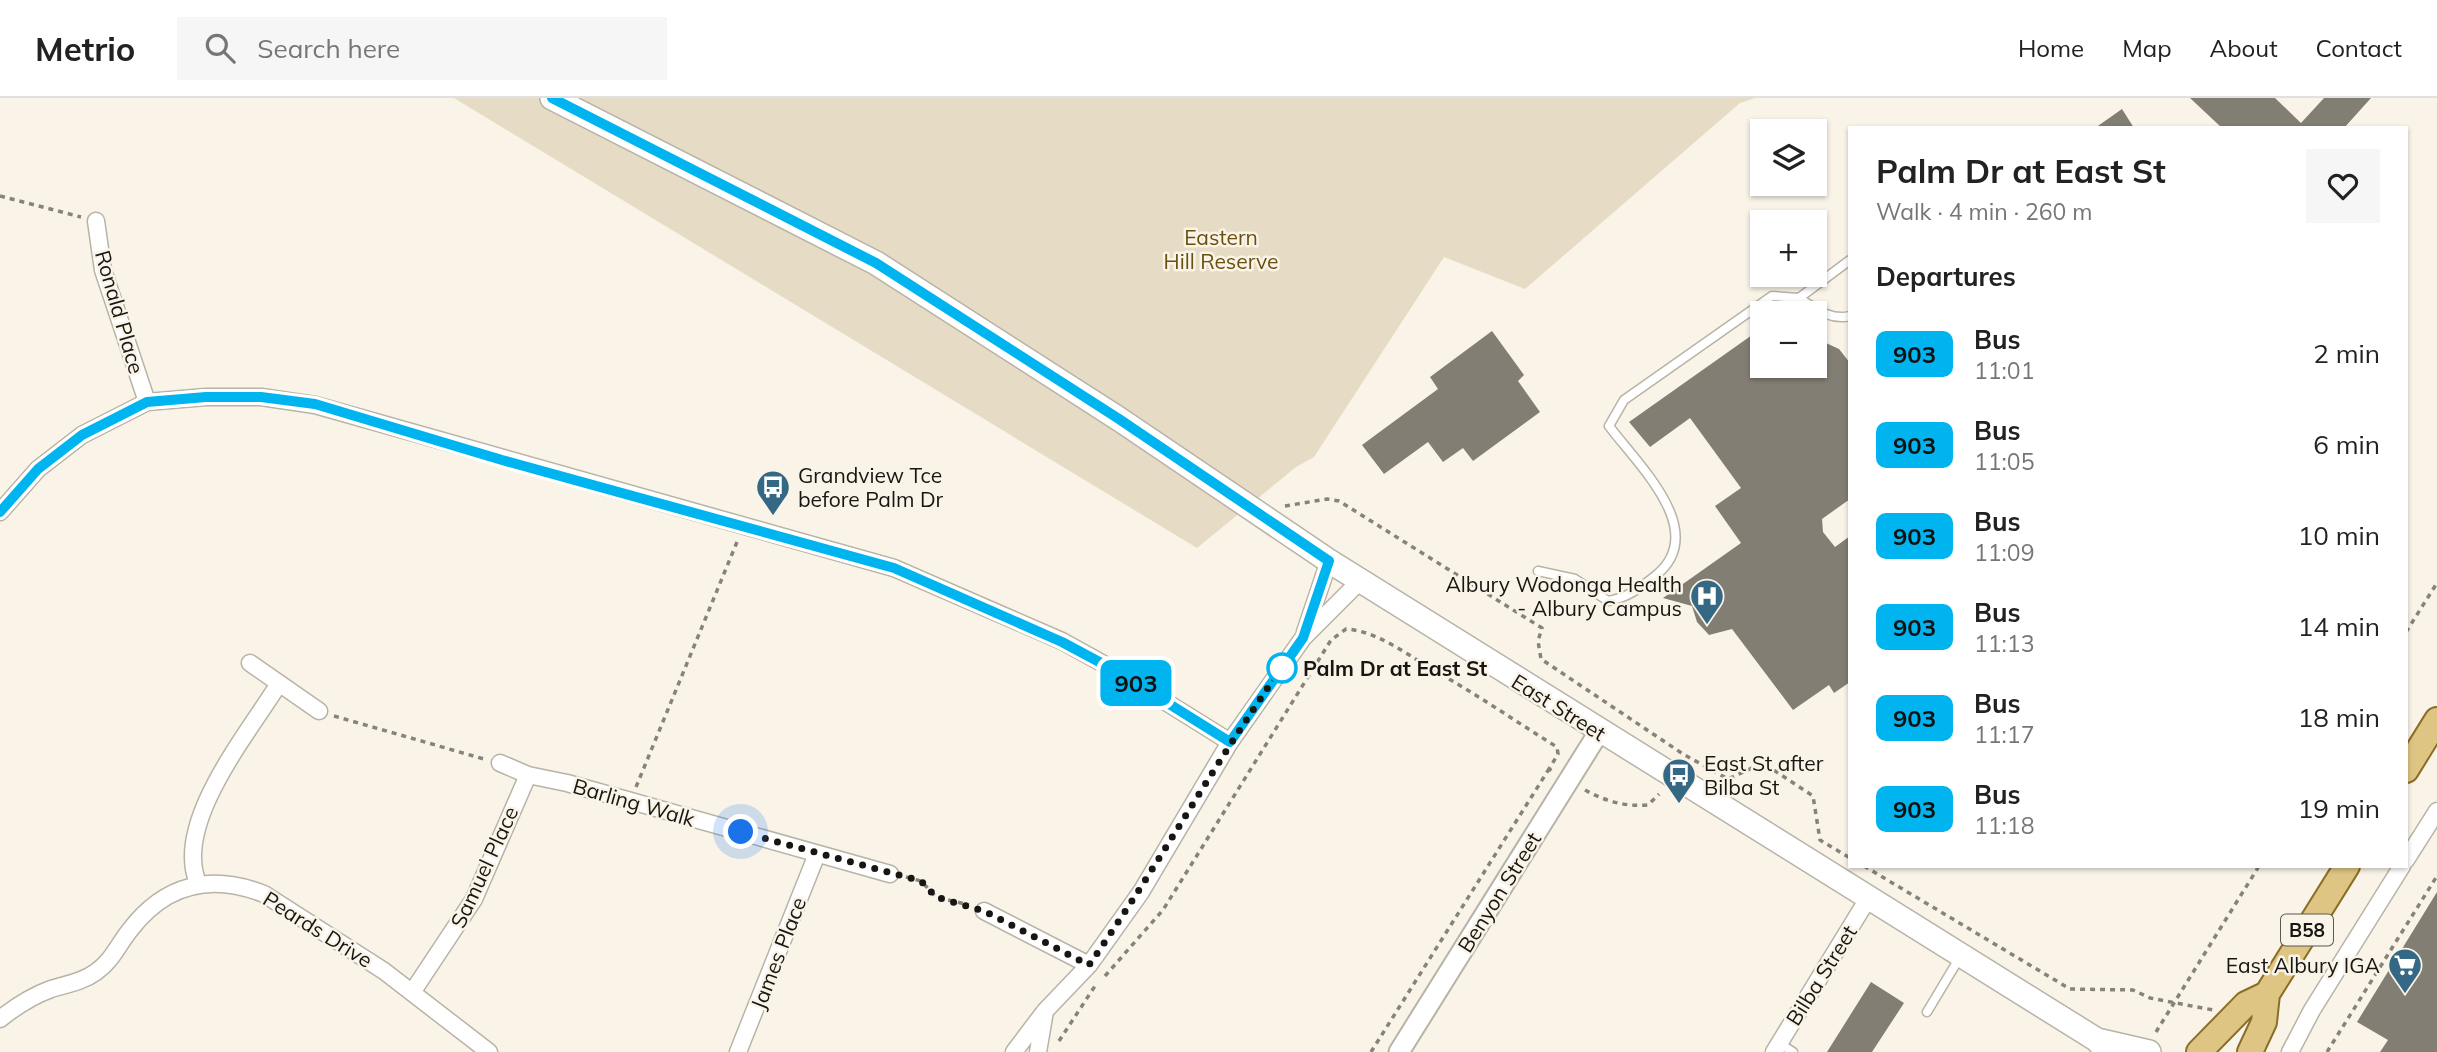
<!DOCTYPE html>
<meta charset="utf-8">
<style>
:root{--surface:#fff;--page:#f6f6f6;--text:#222;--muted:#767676;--line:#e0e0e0}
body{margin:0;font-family:Mulish,sans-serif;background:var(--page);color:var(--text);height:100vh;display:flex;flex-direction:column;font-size:26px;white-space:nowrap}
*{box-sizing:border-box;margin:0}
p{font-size:23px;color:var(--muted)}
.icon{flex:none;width:38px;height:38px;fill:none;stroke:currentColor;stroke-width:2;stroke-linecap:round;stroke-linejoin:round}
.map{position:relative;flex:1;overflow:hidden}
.panel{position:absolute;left:1848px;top:28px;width:560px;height:742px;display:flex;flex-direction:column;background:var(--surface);border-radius:0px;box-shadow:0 2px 5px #0004}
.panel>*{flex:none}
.badge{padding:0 14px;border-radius:10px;font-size:24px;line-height:46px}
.tools{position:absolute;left:1750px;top:21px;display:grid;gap:14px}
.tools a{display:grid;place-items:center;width:77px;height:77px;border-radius:0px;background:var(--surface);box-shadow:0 2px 5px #0004;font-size:35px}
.you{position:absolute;width:35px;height:35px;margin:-18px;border:5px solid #fff;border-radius:50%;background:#1a73e8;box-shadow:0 0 0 10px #1a73e833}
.map>.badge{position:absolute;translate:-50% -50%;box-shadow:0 0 0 4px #fff}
h2{padding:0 28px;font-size:26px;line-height:63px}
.round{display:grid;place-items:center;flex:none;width:74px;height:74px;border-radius:0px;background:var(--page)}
.overview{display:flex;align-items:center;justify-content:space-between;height:119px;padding:0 28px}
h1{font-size:33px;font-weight:700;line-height:52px}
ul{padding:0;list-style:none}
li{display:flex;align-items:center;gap:21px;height:91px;padding:0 28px}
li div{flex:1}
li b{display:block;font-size:26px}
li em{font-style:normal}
li .badge{min-width:77px;font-weight:700;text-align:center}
header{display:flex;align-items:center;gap:42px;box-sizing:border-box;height:98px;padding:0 35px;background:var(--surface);border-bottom:2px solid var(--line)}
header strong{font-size:33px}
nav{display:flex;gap:38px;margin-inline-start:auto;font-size:24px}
.search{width:490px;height:63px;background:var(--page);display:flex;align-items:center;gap:18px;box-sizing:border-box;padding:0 24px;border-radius:0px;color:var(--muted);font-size:26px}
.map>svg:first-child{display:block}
</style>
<header>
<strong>Metrio</strong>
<div class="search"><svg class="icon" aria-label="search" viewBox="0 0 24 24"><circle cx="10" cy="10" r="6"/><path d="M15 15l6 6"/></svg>Search here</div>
<nav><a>Home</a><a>Map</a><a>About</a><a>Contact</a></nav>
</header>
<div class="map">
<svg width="2437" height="954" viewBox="0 0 2437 954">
<rect width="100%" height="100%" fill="#faf4e8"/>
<path fill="#e6dbc4" d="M454 0H1755L1740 5 1525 191 1444 159 1314 359 1296 369 1197 450Z"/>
<path fill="#837e73" d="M2190 0H2275L2301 25 2324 0H2371L2344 30H2222Z
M2122 11 2134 30H2095Z
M1762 230V268H1815V240L1839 251 1850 265V401L1822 421 1823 434 1835 449 1850 438V584L1834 595 1829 587 1793 612 1732 531 1709 537 1697 524 1692 508 1663 500 1741 445 1715 408 1741 390 1690 320 1650 349 1629 324Z
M1492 233 1524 277 1518 283 1540 314 1473 363 1463 350 1443 364 1428 344 1384 376 1362 347 1438 291 1430 279Z
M2437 794V954H2380L2388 942 2357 924Z
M1871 884 1904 905 1872 954H1827Z"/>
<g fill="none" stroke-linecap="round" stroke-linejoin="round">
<g stroke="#b8b3a7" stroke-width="11">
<path id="service" d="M1799 200C1815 210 1830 223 1850 218
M1538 473 1575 481 1608 503C1627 500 1640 490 1655 478 1711 434 1638 367 1609 328L1624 302 1772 198 1799 200 1850 162
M1927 914 1960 859
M1779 945 1793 954"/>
</g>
<g stroke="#b8b3a7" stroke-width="19">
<path id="minor" d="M96 123 103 172 147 304
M0 414 38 371 82 337 147 304 206 299H261L315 307 894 470 1062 543 1118 574 1230 644
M1305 534 1329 463
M250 565 319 613
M500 665 528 677 567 685 890 776
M2406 762 2437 713
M198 785C173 726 247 637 278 587
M984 813 1089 867
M413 893 474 801 528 677
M0 921C15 909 32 898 51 891 67 886 82 884 96 874 112 863 118 847 130 832 165 786 211 775 264 796L384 873 489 954
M738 954 817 756
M1014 954 1045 913 1089 867 1141 794 1230 644 1303 540 1360 483
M1038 954 1045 913
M1774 954 1869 799
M2290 954 2312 912 2402 768"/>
</g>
<g stroke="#b8b3a7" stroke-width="23">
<path id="tertiary" d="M1399 954 1599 634"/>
</g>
<g stroke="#b8b3a7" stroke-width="26">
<path id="secondary" d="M552 0 876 165 1119 321 1329 463 2097 942 2107 954
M2097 942 2149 954"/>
</g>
<g stroke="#8b6e26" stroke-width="28">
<path id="primary" d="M2406 672 2437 622
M2199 954 2246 906 2267 896
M2250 954 2264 924 2267 896 2347 768"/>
</g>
<path stroke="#87837b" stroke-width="3.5" stroke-dasharray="5 5" stroke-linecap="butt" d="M0 98 81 119
M1285 408 1327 401 1339 403 1542 530 1538 543 1541 561 1683 656 1728 681 1763 665 1813 698 1820 742 1850 760
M2406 534 2437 485
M334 618 484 661
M636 689 737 444
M1585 692C1605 703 1625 709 1648 707L1659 696
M1864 768 2070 891 2133 892 2150 900 2213 912
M906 779 921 783 936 799 969 807
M1105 878 1163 812 1331 542 1346 531C1380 533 1414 562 1442 577 1481 599 1518 625 1557 649L1558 656 1549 671 1554 674
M2156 934 2259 768
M1059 943 1095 888
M1371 954 1549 671
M2327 954 2437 778"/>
<use href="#service" stroke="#fff" stroke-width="8"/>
<use href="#minor" stroke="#fff" stroke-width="16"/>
<use href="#tertiary" stroke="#fff" stroke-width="19"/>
<use href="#secondary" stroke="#fff" stroke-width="23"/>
<use href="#primary" stroke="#dfc583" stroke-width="24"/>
</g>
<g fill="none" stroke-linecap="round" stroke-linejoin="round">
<g stroke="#fff" stroke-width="16">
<path id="line" d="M0 414 38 371 82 337 147 304 206 299H261L315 306 502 362 894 470 1062 544 1118 574 1230 644 1303 540 1329 463 1119 321 876 165 552 0"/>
</g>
<use href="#line" stroke="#00b5ef" stroke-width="10"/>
<path stroke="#181612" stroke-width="7" stroke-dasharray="0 12.6" d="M741 734 921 783 936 799 984 813 1089 867C1159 767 1217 660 1288 561L1282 570"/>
</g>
<defs>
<g id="bus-pin" transform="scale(1.75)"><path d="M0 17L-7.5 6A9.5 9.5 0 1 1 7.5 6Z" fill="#356885" stroke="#faf4e8"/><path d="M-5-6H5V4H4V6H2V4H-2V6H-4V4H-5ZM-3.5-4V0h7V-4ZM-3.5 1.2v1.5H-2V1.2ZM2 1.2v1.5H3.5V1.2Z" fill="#fff"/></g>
<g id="hospital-pin" transform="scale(1.75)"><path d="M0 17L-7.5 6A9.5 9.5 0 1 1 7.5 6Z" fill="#356885" stroke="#faf4e8"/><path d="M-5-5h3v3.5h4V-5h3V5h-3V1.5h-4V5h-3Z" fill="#fff"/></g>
<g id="supermarket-pin" transform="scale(1.75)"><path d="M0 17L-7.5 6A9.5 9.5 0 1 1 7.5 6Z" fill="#356885" stroke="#faf4e8"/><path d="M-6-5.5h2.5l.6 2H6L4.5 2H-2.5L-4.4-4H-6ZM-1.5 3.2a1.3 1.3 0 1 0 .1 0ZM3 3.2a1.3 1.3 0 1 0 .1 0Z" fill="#fff"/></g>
</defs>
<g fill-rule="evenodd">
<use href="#bus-pin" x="773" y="389"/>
<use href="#hospital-pin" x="1707" y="498"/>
<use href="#bus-pin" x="1679" y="677"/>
<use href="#supermarket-pin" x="2405" y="867"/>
</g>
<circle fill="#fff" stroke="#00b5ef" stroke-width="3.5" cx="1282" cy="570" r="14"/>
<g text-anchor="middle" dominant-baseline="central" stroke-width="5" stroke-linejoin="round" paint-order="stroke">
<rect fill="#faf4e8" stroke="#5c5952" stroke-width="2" x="2281" y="816.5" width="52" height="31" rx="5"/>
<g font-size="19" font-weight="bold" fill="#181612">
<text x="2307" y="832">B58</text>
</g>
<g font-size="21" fill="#69500e" stroke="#faf4e8">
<text x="1221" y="139">Eastern<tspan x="1221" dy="24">Hill Reserve</tspan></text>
</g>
<g font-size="21" fill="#181612" stroke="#faf4e8">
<text transform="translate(120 214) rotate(74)">Ronald Place</text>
<text transform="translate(1559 609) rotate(32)">East Street</text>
<text transform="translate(634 704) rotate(16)">Barling Walk</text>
<text transform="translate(484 769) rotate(-65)">Samuel Place</text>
<text transform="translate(1499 794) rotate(-58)">Benyon Street</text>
<text transform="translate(318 831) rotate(32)">Peards Drive</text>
<text transform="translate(778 855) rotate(-69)">James Place</text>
<text transform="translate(1821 877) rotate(-58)">Bilba Street</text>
</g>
<g font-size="21" fill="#181612" stroke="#faf4e8" text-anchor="start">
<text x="798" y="377">Grandview Tce<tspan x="798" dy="24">before Palm Dr</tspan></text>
<text x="1682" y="486" text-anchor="end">Albury Wodonga Health<tspan x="1682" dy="24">- Albury Campus</tspan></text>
<text x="1704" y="665">East St after<tspan x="1704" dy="24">Bilba St</tspan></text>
<text x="2380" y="867" text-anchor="end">East Albury IGA</text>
</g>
<g font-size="21" font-weight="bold" fill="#181612" stroke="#faf4e8" text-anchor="start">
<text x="1303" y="570">Palm Dr at East St</text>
</g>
</g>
</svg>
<div class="tools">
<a><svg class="icon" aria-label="layers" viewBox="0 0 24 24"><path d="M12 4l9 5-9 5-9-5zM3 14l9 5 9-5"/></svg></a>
<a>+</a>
<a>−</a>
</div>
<div class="you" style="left:741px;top:734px"></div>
<b class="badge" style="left:1136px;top:585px;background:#00b5ef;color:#111">903</b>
<section class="panel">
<div class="overview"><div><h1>Palm Dr at East St</h1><p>Walk · 4 min · 260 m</p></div><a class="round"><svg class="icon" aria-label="heart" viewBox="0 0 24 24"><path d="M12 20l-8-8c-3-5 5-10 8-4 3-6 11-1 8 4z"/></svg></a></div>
<h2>Departures</h2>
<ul>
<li><span class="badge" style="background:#00b5ef;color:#111">903</span><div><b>Bus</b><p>11:01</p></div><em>2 min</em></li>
<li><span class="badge" style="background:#00b5ef;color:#111">903</span><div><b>Bus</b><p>11:05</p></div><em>6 min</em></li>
<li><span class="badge" style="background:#00b5ef;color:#111">903</span><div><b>Bus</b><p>11:09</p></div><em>10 min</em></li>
<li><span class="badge" style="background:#00b5ef;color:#111">903</span><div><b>Bus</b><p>11:13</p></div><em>14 min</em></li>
<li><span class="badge" style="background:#00b5ef;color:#111">903</span><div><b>Bus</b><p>11:17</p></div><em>18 min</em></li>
<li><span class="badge" style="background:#00b5ef;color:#111">903</span><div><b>Bus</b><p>11:18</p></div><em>19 min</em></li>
</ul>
</section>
</div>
